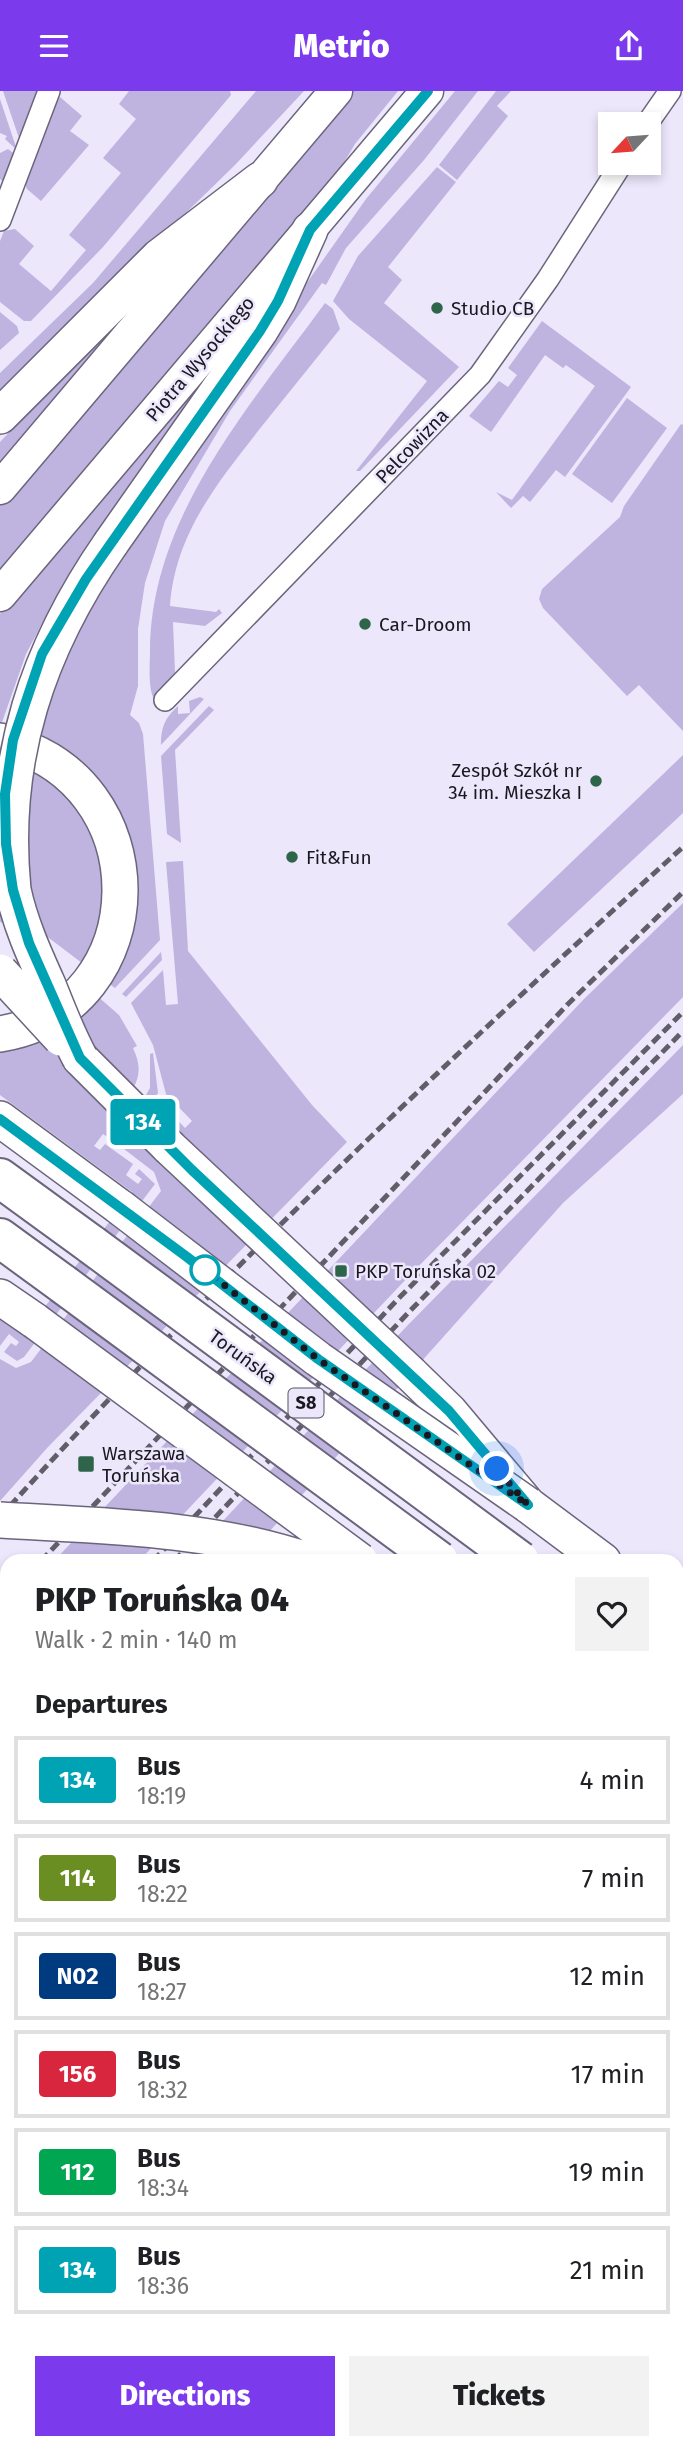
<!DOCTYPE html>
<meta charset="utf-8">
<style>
:root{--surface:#fff;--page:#f2f2f2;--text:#202124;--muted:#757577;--line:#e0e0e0;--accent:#7c3aed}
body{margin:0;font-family:"Fira Sans",sans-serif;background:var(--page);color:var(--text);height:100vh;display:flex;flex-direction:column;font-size:26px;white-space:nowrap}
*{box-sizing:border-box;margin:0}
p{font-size:23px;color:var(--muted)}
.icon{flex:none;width:38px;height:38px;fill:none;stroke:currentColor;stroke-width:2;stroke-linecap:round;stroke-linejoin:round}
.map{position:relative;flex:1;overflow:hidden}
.side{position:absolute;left:0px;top:1463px;width:684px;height:896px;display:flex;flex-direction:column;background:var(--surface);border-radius:21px 21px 0 0;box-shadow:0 4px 10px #0003}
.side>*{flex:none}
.badge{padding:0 14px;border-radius:5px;font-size:24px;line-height:46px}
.needle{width:46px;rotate:244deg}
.tools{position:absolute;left:598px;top:21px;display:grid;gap:14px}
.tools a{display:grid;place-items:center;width:63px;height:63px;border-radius:0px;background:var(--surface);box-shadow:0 4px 10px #0003;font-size:35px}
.you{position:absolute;width:35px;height:35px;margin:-18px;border:5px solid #fff;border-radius:50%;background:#1a73e8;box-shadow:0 0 0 10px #1a73e833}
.map>.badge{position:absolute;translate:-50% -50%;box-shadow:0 0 0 4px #fff}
h2{padding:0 35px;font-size:26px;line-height:63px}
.round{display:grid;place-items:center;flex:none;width:74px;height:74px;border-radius:0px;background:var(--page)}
.head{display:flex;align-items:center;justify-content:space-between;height:119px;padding:0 35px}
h1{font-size:33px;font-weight:800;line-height:52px}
.button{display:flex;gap:14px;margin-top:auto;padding:14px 35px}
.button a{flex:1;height:80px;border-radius:0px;background:var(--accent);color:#fff;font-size:28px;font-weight:800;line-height:80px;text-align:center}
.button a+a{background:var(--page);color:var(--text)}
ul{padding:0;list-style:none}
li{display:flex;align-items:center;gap:21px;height:88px;margin:0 14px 10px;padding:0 21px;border:4px solid var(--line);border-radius:0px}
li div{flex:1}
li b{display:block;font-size:26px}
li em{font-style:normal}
li .badge{min-width:77px;font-weight:700;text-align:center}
header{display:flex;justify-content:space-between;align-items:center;height:91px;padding:0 35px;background:var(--accent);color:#fff;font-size:32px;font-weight:800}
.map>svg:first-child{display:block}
</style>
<header><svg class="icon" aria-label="menu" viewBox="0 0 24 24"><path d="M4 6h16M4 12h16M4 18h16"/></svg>Metrio<svg class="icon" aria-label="share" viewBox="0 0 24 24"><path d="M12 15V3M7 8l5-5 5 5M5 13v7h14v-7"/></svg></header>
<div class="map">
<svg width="683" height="2359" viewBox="0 0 683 2359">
<rect width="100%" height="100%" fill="#ece7fb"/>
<path fill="#bfb3e0" d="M3 0H41L21 53Z
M129 0H230L231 4 103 156 31 230H24L0 211V150L4 140 15 138 34 155 19 173 51 200 86 159 69 144 121 82 103 67 136 28 119 13Z
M256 0H304L235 74 0 303V282L93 192Z
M351 0H398L355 53 331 93 0 486V415Z
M455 0H478L424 69 346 157 326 194 322 192 230 320 165 430 145 492 138 538V595L130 624 139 632 143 643 160 849 115 897 105 890 130 814 47 656 30 639 36 621 126 448 366 108Z
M496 0H511L497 15 508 25 457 89 439 74Z
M60 6 82 25 70 40 89 54 41 110 27 98 23 88 49 19Z
M0 8 17 59 5 48 7 45 0 42Z
M8 58 17 65 6 93 0 88V62Z
M437 76 456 91 388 176 402 189 384 212 459 276 360 380H356L427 290 349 228 333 210 358 165Z
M167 174 0 379V351Z
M325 212 333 218 340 238C314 270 288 303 262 335 219 390 175 442 170 515L216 521 219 518 222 522 205 535 173 531 175 582 153 606C148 594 150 572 150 559 151 425 250 315 325 212Z
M0 221 17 235 19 242 0 259Z
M250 229 56 506 26 563 0 637V523Z
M542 230 631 296 565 386 556 379 530 411 523 405 511 417 496 401 512 409 595 295 566 274 563 277 545 264 491 341 469 325 499 290 508 296 517 284 508 277Z
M627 307 667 337 612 412 572 383Z
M681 333 683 334V640L639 594 627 605 543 517 539 508 542 498 620 426 624 415Z
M200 606 204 608 161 654C161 636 165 627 178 615V623L190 622 189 610Z
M209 615 214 619 175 659 181 752 167 743 161 665Z
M0 662 31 672 92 729 109 815 82 872 45 844 0 831Z
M683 664V722L534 861 507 833Z
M183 770 188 860 312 1014 347 1051 48 1356 0 1410V1268L16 1277 31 1271 161 1100 154 1081 124 1058 160 1011 185 1037 192 1030 166 1003 153 954 131 912 163 879 166 914 178 913 166 771Z
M683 812V906L410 1184 139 1470H54L584 908Z
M161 861 162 869 126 906 122 903Z
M95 903 119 924 137 955 133 957C140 972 141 983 133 998L143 1009 150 997V963L153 962 158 1002 119 1054 103 1043 94 1055 100 1059 105 1053 133 1073 126 1084 138 1093 142 1088 135 1083 139 1078 155 1093 24 1266 17 1270 4 1261 11 1252 16 1255 19 1251 9 1243 0 1255V1224L25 1242 132 1101 0 1004V956Z
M683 954V1003L563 1112 243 1470H185L406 1236Z
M7 1519V1610L0 1617V1527Z
M7 1675V1735L0 1743V1683Z"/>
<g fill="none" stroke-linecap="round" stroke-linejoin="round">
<g stroke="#6b657b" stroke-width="24">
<path id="minor" d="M647 33 670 0
M0 129 49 0
M165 609 480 284 548 188 622 72"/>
</g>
<g stroke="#6b657b" stroke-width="35">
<path id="secondary" d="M0 397 336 0
M0 504 427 0"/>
</g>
<g stroke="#6b657b" stroke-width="38">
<path id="primary" d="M0 325 159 166 260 89
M111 452 260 240 278 210 310 139
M0 650C162 686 158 917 0 943
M80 967 169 1056
M0 1028 121 1117
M0 1206 35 1230
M411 1283 449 1320 528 1414 603 1470
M677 1525 683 1530
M677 1704 683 1708"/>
</g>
<g stroke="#6b657b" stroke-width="42">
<path id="motorway" d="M0 1087 92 1154
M0 1147 63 1193
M677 1586 683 1590
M677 1645 683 1650"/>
</g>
<use href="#minor" stroke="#fff" stroke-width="21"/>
<use href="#secondary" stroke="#fff" stroke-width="32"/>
<use href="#primary" stroke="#fff" stroke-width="35"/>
<use href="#motorway" stroke="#fff" stroke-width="38"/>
<path stroke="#615e6a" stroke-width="5" stroke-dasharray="10 5" stroke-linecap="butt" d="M0 1426C214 1189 446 970 683 756
M41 1470 568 913 683 801
M153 1470 397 1209 683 921
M174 1470 408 1222 683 940
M0 1514 7 1506
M0 1633 7 1625
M0 1672 7 1664
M677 1871 683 1864
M677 1945 683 1938
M677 1973 683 1966
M242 2359 248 2352
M308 2359 314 2352
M339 2359 344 2352"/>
<g stroke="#6b657b" stroke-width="38" stroke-linecap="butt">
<path id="primary-bridge" d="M0 881 61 947
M80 967C67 943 58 919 48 894 34 863 20 832 13 799 0 668 38 557 111 452
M169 1056 411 1283
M121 1117 318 1268 528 1414
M35 1230 360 1470
M0 1429C104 1435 209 1436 309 1470"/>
</g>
<g stroke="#6b657b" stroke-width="42" stroke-linecap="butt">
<path id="motorway-bridge" d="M92 1154 520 1470
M63 1193 439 1470"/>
</g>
<use href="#primary-bridge" stroke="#fff" stroke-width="35"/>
<use href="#motorway-bridge" stroke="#fff" stroke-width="38"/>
</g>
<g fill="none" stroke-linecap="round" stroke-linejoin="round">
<g stroke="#fff" stroke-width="16">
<path id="line" d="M0 1028 187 1166 318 1268 528 1414 449 1320 192 1079 80 967 29 852 13 799 6 753 5 703 13 649 42 563 86 488 260 240 278 210 310 139 428 0"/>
</g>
<use href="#line" stroke="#00a3b4" stroke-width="10"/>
<path stroke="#191720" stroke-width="7" stroke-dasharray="0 12.6" d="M205 1179 318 1268 528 1414 497 1378"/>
</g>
<g fill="#2e644a" stroke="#ece7fb" stroke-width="2.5">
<circle cx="437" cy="217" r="7"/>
<circle cx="365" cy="533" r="7"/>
<circle cx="596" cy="690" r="7"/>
<circle cx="292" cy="766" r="7"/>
<rect x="334" y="1173" width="14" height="14" rx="3.5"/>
<rect x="77" y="1364" width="18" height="18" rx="3.5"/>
</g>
<circle fill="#fff" stroke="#00a3b4" stroke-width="3.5" cx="205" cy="1179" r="14"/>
<g text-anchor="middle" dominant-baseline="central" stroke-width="5" stroke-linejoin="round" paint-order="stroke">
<rect fill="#ece7fb" stroke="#585562" stroke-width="2" x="288.5" y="1297.5" width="35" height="29" rx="5"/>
<g font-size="18" font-weight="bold" fill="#191720">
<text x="306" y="1312">S8</text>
</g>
<g font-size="19" fill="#191720" stroke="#ece7fb" text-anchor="start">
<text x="451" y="217">Studio CB</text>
<text x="379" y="533">Car-Droom</text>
<text x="582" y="679" text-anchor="end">Zespół Szkół nr<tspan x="582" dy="22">34 im. Mieszka I</tspan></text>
<text x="306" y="766">Fit&amp;Fun</text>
<text x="355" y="1180">PKP Toruńska 02</text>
<text x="102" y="1362">Warszawa<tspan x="102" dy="22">Toruńska</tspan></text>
</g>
<g font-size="19" fill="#191720" stroke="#ece7fb">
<text transform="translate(200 268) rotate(-50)">Piotra Wysockiego</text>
<text transform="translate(412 355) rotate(-46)">Pelcowizna</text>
<text transform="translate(243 1266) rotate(36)">Toruńska</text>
</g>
</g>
</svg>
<div class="tools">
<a><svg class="needle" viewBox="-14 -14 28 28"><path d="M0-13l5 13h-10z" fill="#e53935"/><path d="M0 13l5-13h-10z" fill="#757577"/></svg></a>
</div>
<div class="you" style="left:497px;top:1378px"></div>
<b class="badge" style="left:143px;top:1031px;background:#00a3b4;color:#fff">134</b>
<section class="side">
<div class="head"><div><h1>PKP Toruńska 04</h1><p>Walk · 2 min · 140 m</p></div><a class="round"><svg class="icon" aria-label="heart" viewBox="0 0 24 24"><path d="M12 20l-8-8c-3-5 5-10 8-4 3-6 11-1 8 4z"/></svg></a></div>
<h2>Departures</h2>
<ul>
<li><span class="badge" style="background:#00a3b4;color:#fff">134</span><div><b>Bus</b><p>18:19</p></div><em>4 min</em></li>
<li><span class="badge" style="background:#6b8e23;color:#fff">114</span><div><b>Bus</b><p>18:22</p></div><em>7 min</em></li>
<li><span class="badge" style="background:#003b80;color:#fff">N02</span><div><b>Bus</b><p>18:27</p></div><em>12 min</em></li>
<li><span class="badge" style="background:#d7263d;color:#fff">156</span><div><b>Bus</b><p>18:32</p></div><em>17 min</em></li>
<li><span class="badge" style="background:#00a651;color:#fff">112</span><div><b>Bus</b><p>18:34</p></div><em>19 min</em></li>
<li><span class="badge" style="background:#00a3b4;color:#fff">134</span><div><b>Bus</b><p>18:36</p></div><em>21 min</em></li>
</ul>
<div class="button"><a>Directions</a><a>Tickets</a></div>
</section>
</div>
